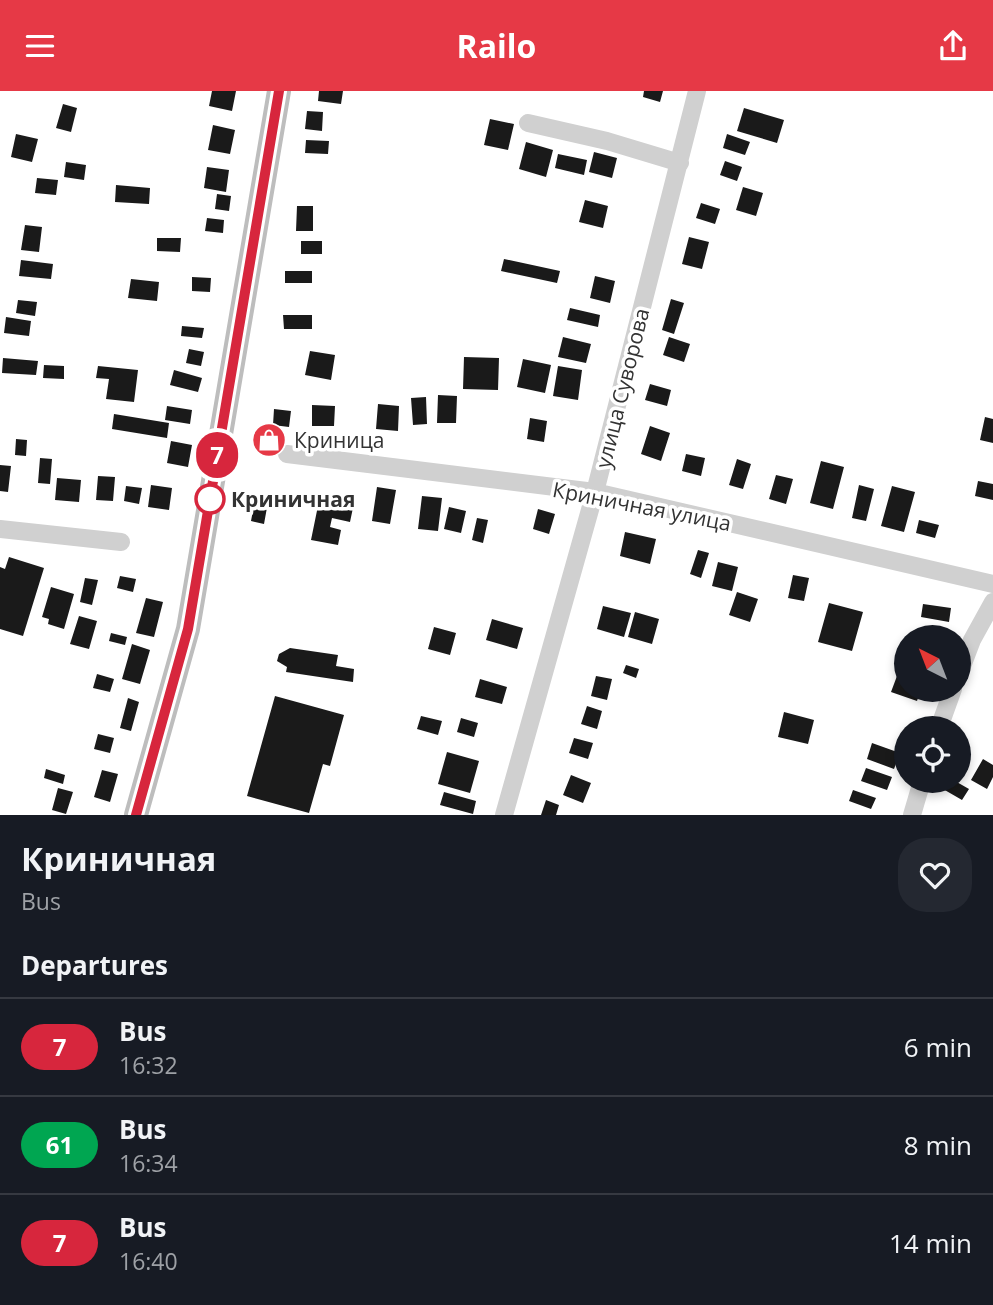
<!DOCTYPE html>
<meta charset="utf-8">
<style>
:root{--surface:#171b24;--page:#242831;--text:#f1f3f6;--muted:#9ea1a6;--line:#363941;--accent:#e63946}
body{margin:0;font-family:"Open Sans",sans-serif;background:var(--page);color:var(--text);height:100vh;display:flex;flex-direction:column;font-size:26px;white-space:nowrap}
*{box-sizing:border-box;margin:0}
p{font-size:23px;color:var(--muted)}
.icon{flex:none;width:38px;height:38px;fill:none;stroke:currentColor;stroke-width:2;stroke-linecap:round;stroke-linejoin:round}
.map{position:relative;height:724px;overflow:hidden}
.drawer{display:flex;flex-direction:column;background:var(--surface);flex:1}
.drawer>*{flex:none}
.badge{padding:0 14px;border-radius:23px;font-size:24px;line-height:46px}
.needle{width:46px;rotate:318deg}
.tools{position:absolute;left:894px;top:534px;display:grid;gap:14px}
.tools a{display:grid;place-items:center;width:77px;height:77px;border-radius:50%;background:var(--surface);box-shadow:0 4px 10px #0003;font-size:35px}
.map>.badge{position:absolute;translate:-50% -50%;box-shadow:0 0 0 4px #fff}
h2{padding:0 21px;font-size:26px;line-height:63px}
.round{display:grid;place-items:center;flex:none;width:74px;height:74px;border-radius:28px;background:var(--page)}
.overview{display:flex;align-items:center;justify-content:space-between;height:119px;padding:0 21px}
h1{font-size:33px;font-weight:700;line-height:52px}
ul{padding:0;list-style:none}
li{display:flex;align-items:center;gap:21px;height:98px;padding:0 21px;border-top:2px solid var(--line)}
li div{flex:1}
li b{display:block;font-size:26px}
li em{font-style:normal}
li .badge{min-width:77px;font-weight:700;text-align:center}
header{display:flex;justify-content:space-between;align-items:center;height:91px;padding:0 21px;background:var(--accent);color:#fff;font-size:32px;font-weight:700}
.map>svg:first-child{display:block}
</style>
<header><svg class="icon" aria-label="menu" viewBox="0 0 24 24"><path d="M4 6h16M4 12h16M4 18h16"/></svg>Railo<svg class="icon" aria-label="share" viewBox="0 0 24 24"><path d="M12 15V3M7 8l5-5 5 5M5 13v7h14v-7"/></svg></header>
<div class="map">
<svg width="993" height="724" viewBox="0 0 993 724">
<rect width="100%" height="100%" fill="#fff"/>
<path fill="#1a1a1a" d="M212 0H236L232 20 209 15Z
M319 0H343L341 13 318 10Z
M644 0H663L660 11 643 6Z
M63 13 77 17 71 41 56 37Z
M744 17 784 29 777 52 737 40Z
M307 20 323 21 322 40 305 38Z
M490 28 514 33 508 59 484 54Z
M213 34 235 39 230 63 208 59Z
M16 43 38 48 32 71 11 66Z
M727 43 750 51 745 64 723 57Z
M306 49 329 50 328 63 305 62Z
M526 51 553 59 546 86 519 78Z
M594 61 617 67 612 87 589 81Z
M558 63 587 69 584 84 555 77Z
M725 70 742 76 737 90 720 84Z
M66 71 86 74 84 89 64 86Z
M207 76 229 79 226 101 204 97Z
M37 87 58 89 56 104 35 102Z
M116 94 150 97 149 113 115 111Z
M743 96 763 102 756 125 736 119Z
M217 103 231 105 229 120 215 118Z
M585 109 608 115 603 137 579 131Z
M701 112 720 118 715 133 696 127Z
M297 115H313V140H296Z
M207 127 224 129 223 142 205 140Z
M25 134 42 136 39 161 21 159Z
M689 146 709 151 702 178 682 173Z
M157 147H181L180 161 157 160Z
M301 150H322V163H301Z
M504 168 560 180 557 192 501 180Z
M21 169 53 173 51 188 19 185Z
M285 180H312V192H285Z
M595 185 615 190 610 212 590 207Z
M192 186 211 187 210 201 192 200Z
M131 188 159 191 157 210 128 207Z
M671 208 684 212 674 243 662 239Z
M18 209 37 211 35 225 16 222Z
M570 217 600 224 598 236 567 229Z
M283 224H312V238H284Z
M6 226 31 230 29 245 4 242Z
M182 235 204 237 202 247 181 245Z
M563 246 591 253 586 272 558 266Z
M669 246 690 253 684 271 663 264Z
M189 258 204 261 201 275 186 272Z
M310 260 335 264 331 289 305 284Z
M464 266 499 267 498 299 463 298Z
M3 267 38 270 36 284 2 282Z
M523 268 551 274 545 302 517 296Z
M44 274 64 275V288L43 287Z
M98 275 138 279 134 311 106 308 109 288 96 287Z
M558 275 582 279 578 309 553 305Z
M174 279 202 287 198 301 170 294Z
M650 293 671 299 667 315 645 309Z
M438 304 457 305 456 332H437Z
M426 306 427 333 413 334 411 307Z
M378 313 399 315 398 340 376 338Z
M312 314 335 315 334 335H312Z
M167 315 192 319 190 333 165 329Z
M274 318 291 320 289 336 273 334Z
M114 323 169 332 167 347 112 338Z
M985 326 993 328V352L980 349Z
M530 327 547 330 544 351 527 348Z
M650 335 670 342 661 370 641 363Z
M16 348 27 349 26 365 15 364Z
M171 350 192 354 188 376 167 372Z
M686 363 705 367 701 385 682 380Z
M40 367 52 368 50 393 38 392Z
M737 368 751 373 743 398 729 394Z
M821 370 844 376 833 418 810 412Z
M0 374 11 375 8 401 0 400Z
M776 384 793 388 786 413 769 408Z
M98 385 115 386 113 410 96 409Z
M57 387 81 389 79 411 55 409Z
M978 390 993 393V409L975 405Z
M151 394 172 397 169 419 148 416Z
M859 394 874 398 866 430 852 427Z
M126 395 142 397 139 413 124 410Z
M892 395 915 401 904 441 881 435Z
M377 396 396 399 390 433 372 430Z
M320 405 354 412 350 431 332 427 330 436 341 439 338 454 311 449Z
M422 405 442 407 438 440 418 438Z
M255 409 268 411 264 433 251 430Z
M449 416 466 420 461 442 444 438Z
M538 418 555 423 549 443 533 438Z
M477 427 488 429 483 452 472 449Z
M919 429 939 434 935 447 916 442Z
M625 441 656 448 650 473 620 465Z
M698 459 709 462 701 487 690 483Z
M9 466 44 477 23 545 0 538V476L5 478Z
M718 471 738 476 732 500 712 495Z
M793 484 809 487 804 510 788 507Z
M120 485 136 488 133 501 117 497Z
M85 487 98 489 92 514 80 511Z
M51 496 74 503 64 538 48 533 49 528 42 526Z
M737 501 758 508 750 531 729 524Z
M146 507 163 511 154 546 136 542Z
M829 512 863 521 852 560 818 551Z
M923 513 951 517 949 531 921 526Z
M603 515 631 522 624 546 597 538Z
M635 521 659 528 652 553 628 546Z
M79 525 97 530 89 558 70 553Z
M492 528 523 537 517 558 486 549Z
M434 536 456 542 450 564 428 558Z
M111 542 127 546 125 554 109 550Z
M132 553 150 559 140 593 122 588Z
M290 557 338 564 336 575 354 578 353 591 286 581 287 576 277 570 279 563Z
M626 574 639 578 636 587 623 582Z
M97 583 114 588 110 601 93 597Z
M596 585 612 588 607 609 591 605Z
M897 585 906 588V598H921L917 610 891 601Z
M480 588 507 596 502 613 475 606Z
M275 605 344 624 330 675 323 673 309 722 247 705Z
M128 607 139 611 131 640 120 637Z
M587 615 602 620 597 638 581 633Z
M784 621 814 629 808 653 778 646Z
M421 625 442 630 438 644 417 638Z
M461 627 478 632 474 646 457 641Z
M98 643 114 647 110 662 94 658Z
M574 647 593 652 588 668 569 662Z
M872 652 900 662 894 678 867 668Z
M447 661 479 670 470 702 438 693Z
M983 668 993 674V686L987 698 971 689Z
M866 677 892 686 887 699 861 690Z
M46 678 65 684 63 693 44 687Z
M102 679 118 683 110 711 94 706Z
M571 684 591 692 583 712 563 704Z
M948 690H955L969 698 962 709 943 698Z
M58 697 73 701 66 723 52 719Z
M853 699 876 707 871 718 849 710Z
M444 701 476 710 473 723 440 714Z
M546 709 559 714 556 724H541Z"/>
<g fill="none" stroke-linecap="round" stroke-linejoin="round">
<path stroke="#d0d0d0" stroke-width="18" d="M528 32 607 50 680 72
M287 363 595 401 993 493
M0 438 121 451
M959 583 972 549 993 511
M939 637 953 598
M504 724 595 401 697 0
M912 724 922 690"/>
<path stroke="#bdbdbd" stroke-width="24" d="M136 724 188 538 279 0"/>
</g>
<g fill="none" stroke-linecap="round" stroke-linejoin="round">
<g stroke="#fff" stroke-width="16">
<path id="line" d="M136 724 188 538 279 0"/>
</g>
<use href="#line" stroke="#d7263d" stroke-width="10"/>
</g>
<defs>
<g id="shop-disc" transform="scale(1.75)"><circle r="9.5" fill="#e63946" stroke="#fff"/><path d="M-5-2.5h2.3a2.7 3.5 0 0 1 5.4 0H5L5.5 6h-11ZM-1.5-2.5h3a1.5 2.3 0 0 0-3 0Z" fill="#fff"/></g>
</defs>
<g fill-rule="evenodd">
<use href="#shop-disc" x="269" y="349"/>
</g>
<circle fill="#fff" stroke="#d7263d" stroke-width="3.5" cx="210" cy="408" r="14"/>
<g text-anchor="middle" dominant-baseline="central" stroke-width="7" stroke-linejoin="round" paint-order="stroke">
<g font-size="21" fill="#333" stroke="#fff">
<text transform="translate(622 297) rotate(-76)">улица Суворова</text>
<text transform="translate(642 415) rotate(11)">Криничная улица</text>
</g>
<g font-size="21" fill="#333" stroke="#fff" text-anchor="start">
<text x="294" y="349">Криница</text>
</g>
<g font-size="21" font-weight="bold" fill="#333" stroke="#fff" text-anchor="start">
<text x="231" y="408">Криничная</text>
</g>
</g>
</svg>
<div class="tools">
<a><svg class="needle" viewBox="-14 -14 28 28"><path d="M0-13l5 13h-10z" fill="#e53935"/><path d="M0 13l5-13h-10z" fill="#9ea1a6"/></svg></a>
<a><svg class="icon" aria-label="locate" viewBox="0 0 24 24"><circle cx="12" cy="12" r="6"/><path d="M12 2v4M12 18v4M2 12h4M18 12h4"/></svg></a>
</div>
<b class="badge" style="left:217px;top:364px;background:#d7263d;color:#fff">7</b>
</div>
<section class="drawer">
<div class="overview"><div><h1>Криничная</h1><p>Bus</p></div><a class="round"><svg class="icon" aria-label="heart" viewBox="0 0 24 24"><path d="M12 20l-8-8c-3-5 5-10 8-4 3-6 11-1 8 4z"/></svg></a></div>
<h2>Departures</h2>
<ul>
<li><span class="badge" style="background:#d7263d;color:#fff">7</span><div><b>Bus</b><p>16:32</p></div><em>6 min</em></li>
<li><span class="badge" style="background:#00a651;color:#fff">61</span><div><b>Bus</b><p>16:34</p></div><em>8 min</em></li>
<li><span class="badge" style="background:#d7263d;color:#fff">7</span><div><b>Bus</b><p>16:40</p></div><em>14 min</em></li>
</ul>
</section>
